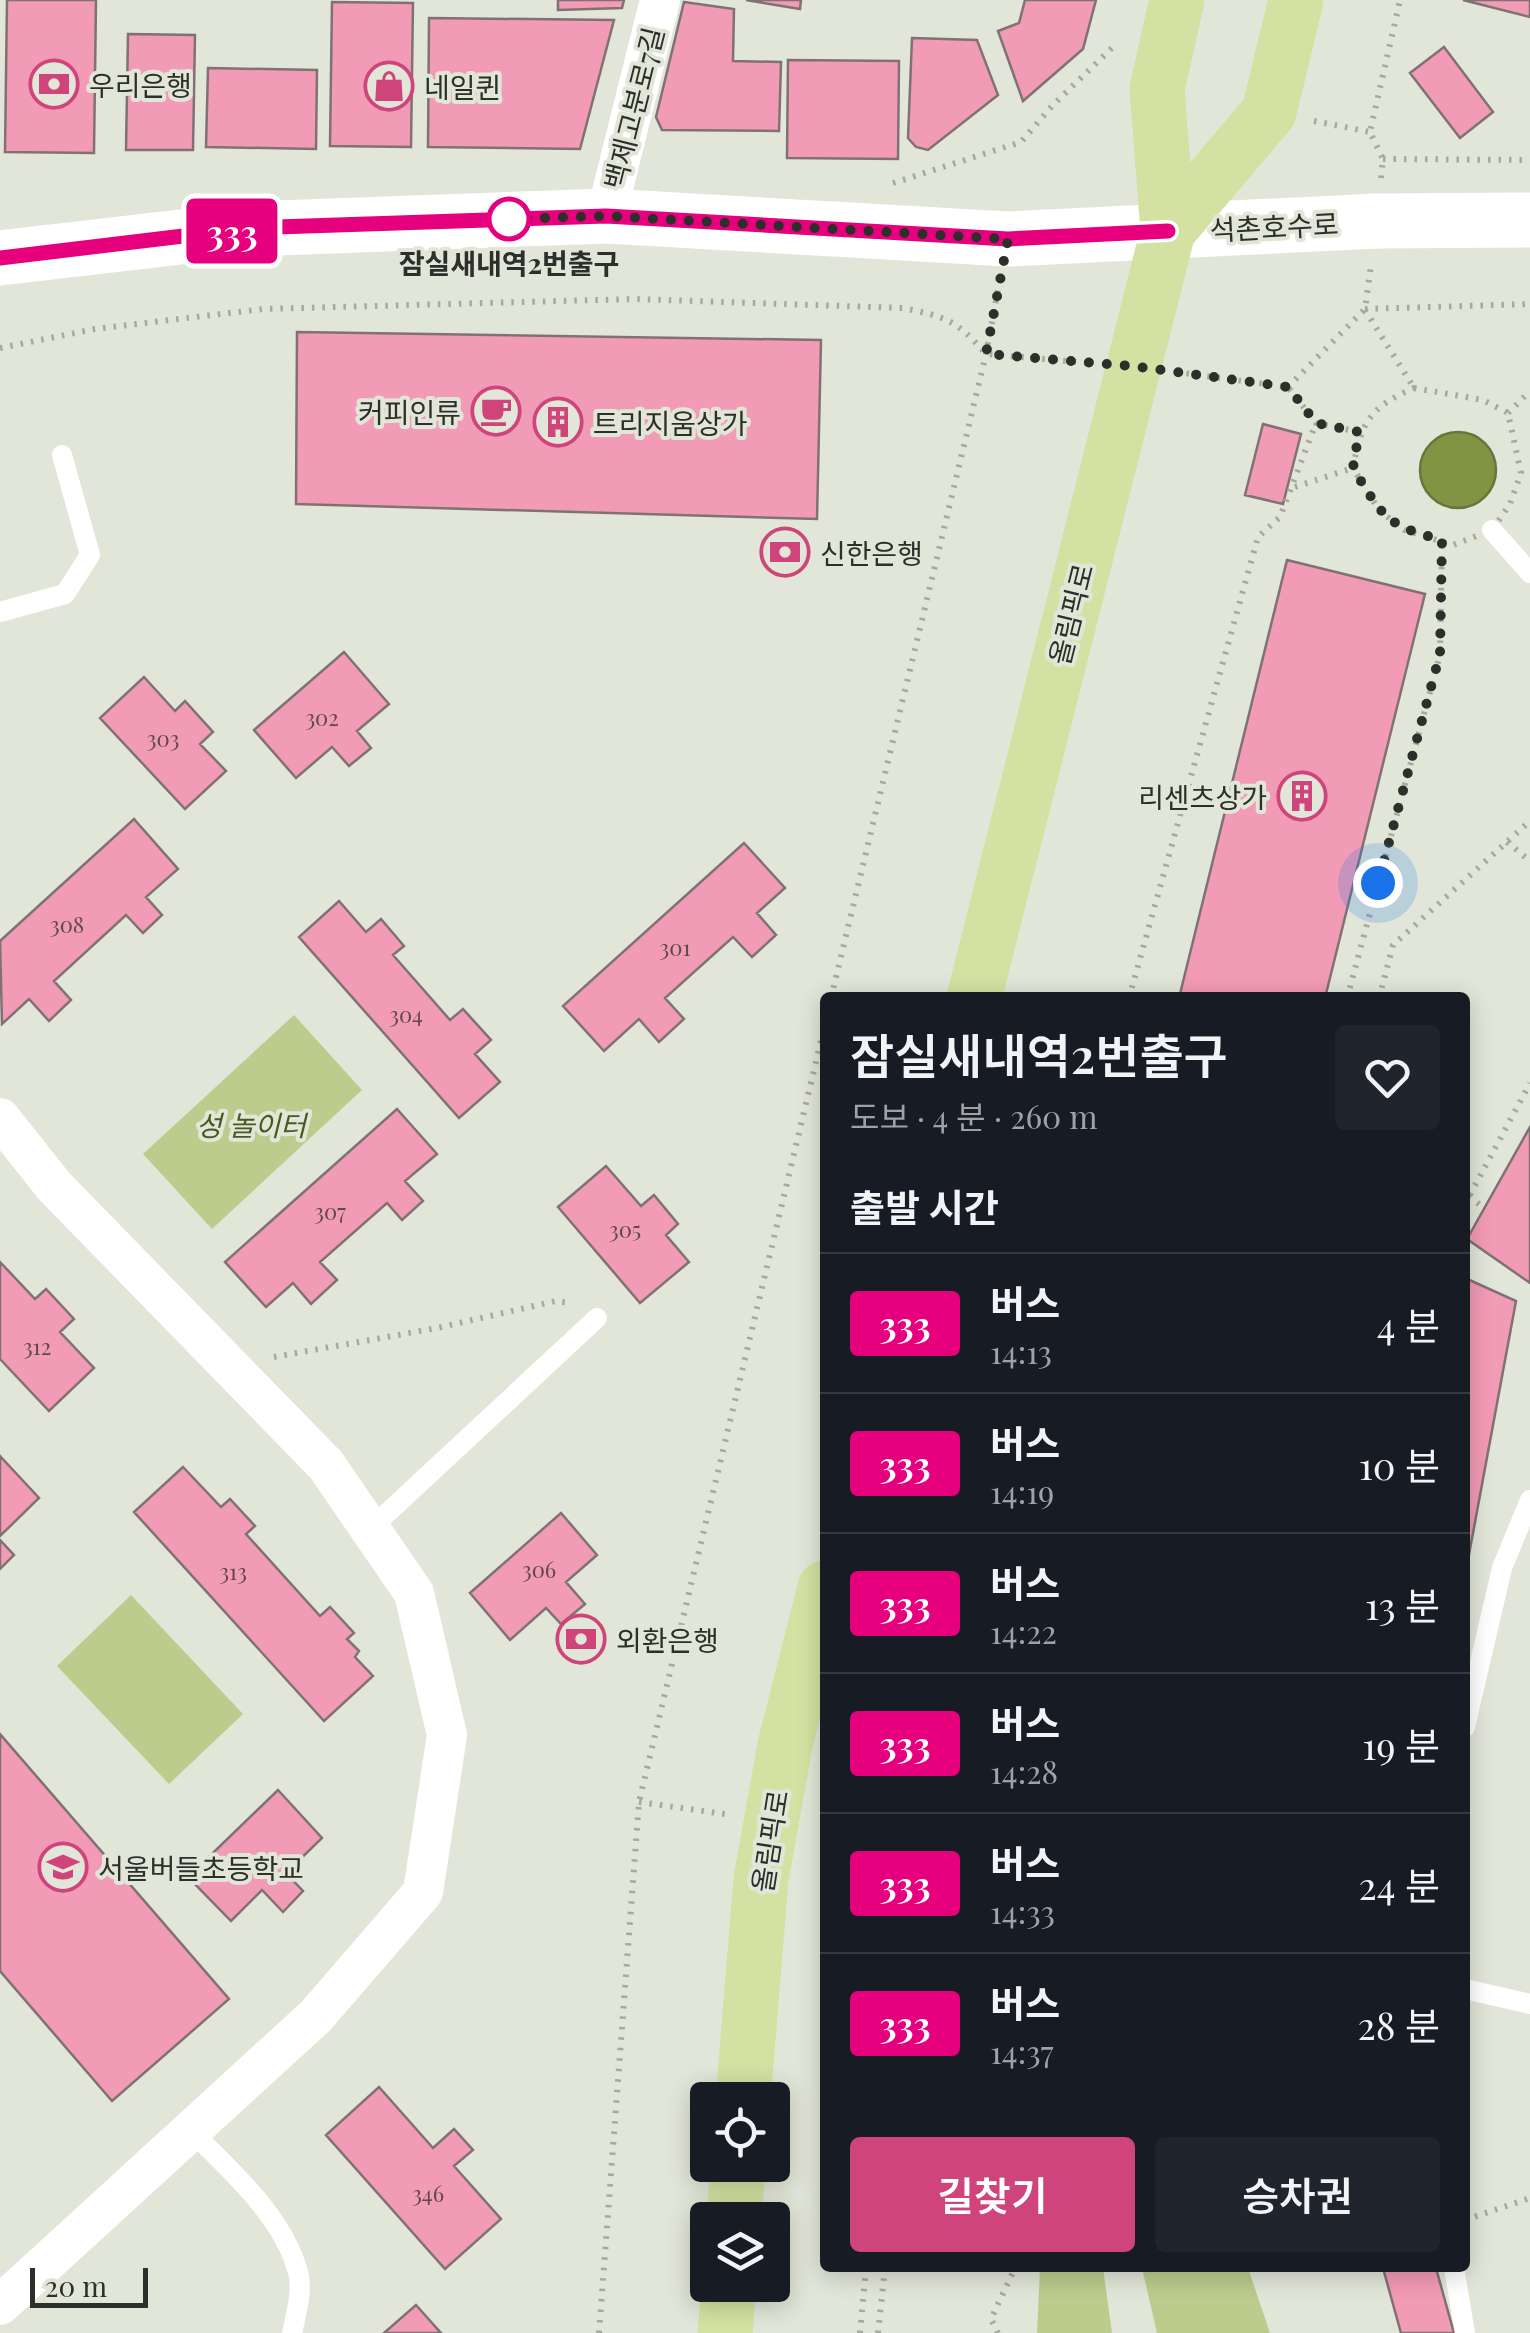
<!DOCTYPE html>
<html lang="ko">
<meta charset="utf-8">
<style>
:root{--surface:#171b24;--page:#20242c;--text:#f1f3f6;--muted:#9ea1a6;--line:#363941;--accent:#cf447a}
body{margin:0;font-family:"Playfair Display","Noto Sans KR",serif;background:var(--page);color:var(--text);height:100vh;display:flex;flex-direction:column;font-size:38px;white-space:nowrap}
*{box-sizing:border-box;margin:0}
p{font-size:32px;color:var(--muted)}
.icon{flex:none;width:55px;height:55px;fill:none;stroke:currentColor;stroke-width:2;stroke-linecap:round;stroke-linejoin:round}
.map{position:relative;flex:1;overflow:hidden}
.details{position:absolute;left:820px;top:992px;width:650px;height:1280px;display:flex;flex-direction:column;background:var(--surface);border-radius:10px;box-shadow:0 5px 25px #0003}
.details>*{flex:none}
.badge{padding:0 20px;border-radius:8px;font-size:35px;line-height:65px}
.buttons{position:absolute;left:690px;top:2082px;display:grid;gap:20px}
.buttons a{display:grid;place-items:center;width:100px;height:100px;border-radius:10px;background:var(--surface);box-shadow:0 5px 25px #0003;font-size:50px}
.scale{position:absolute;left:30px;bottom:25px;width:118px;box-sizing:border-box;padding-left:10px;border:5px solid #2d2f2a;border-top:0;font-size:28px;line-height:35px;white-space:nowrap;color:#2d2f2a;-webkit-text-stroke:8px #e2e6d8;paint-order:stroke}
.you{position:absolute;width:50px;height:50px;margin:-25px;border:8px solid #fff;border-radius:50%;background:#1a73e8;box-shadow:0 0 0 15px #1a73e833}
.map>.badge{position:absolute;translate:-50% -50%;box-shadow:0 0 0 5px #fff}
h2{padding:0 30px;font-size:38px;line-height:90px}
.round{display:grid;place-items:center;flex:none;width:105px;height:105px;border-radius:10px;background:var(--page)}
.headline{display:flex;align-items:center;justify-content:space-between;height:170px;padding:0 30px}
h1{font-size:48px;font-weight:600;line-height:75px}
.primary-button{display:flex;gap:20px;margin-top:auto;padding:20px 30px}
.primary-button a{flex:1;height:115px;border-radius:10px;background:var(--accent);color:#fff;font-size:40px;font-weight:600;line-height:115px;text-align:center}
.primary-button a+a{background:var(--page);color:var(--text)}
ul{padding:0;list-style:none}
li{display:flex;align-items:center;gap:30px;height:140px;padding:0 30px;border-top:2px solid var(--line)}
li div{flex:1}
li b{display:block;font-size:38px}
li em{font-style:normal}
li .badge{min-width:110px;font-weight:700;text-align:center}
.map>svg:first-child{display:block}
</style>
<div class="map">
<svg width="1530" height="2333" viewBox="0 0 1530 2333">
<rect width="100%" height="100%" fill="#e2e6d8"/>
<path fill="#bbcc8d" d="M294 1015 362 1090 212 1229 143 1154Z
M131 1595 243 1714 169 1784 57 1666Z
M1047 2268H1103L1112 2333H1037L1040 2269Z
M1142 2268H1248L1270 2333H1157Z"/>
<path fill="#819444" stroke="#68763c" stroke-width="2.5" d="M1420 470a38 38 0 1 1 76 0a38 38 0 1 1-76 0Z"/>
<path fill="#f29bb6" stroke="#807175" stroke-width="2.5" d="M7 0H96L94 153 5 152Z
M558 0H624L622 8 558 10Z
M746 0H801L800 9Z
M1025 0H1096L1083 49 1023 101 998 31 1019 23Z
M1463 0H1530V17Z
M332 2 413 3 411 147 330 146Z
M684 2 734 9 733 61 781 62 779 131 662 130 656 117Z
M429 18 614 20 580 149 428 147Z
M128 34 195 35 193 150H126Z
M912 38 977 40 998 95 928 150 916 147 908 138Z
M1444 47 1493 112 1460 138 1410 73Z
M788 60 899 61 898 159 787 158Z
M208 68 317 70 316 149 206 147Z
M297 332 821 340 817 519 296 504Z
M1263 424 1301 434 1283 504 1245 495Z
M1287 560 1425 594 1325 998H1179Z
M344 652 389 704 357 731 371 748 349 766 332 747 296 778 254 730Z
M144 677 175 711 185 701 213 732 200 744 226 771 185 809 100 718Z
M134 819 178 869 146 897 162 915 143 933 126 915 54 981 71 1000 49 1021 29 999 2 1024 0 941Z
M744 843 785 888 757 913 776 935 752 957 733 937 665 998 684 1019 659 1042 639 1019 604 1051 563 1006Z
M339 901 366 932 381 919 404 946 393 955 450 1020 463 1009 491 1040 475 1054 500 1082 459 1118 299 937Z
M397 1109 437 1154 405 1181 423 1201 402 1220 387 1203 320 1262 337 1280 311 1304 293 1283 266 1307 225 1262Z
M1530 1127V1283L1467 1239Z
M606 1166 641 1206 654 1195 678 1224 666 1235 689 1262 640 1303 558 1207Z
M0 1262 35 1299 46 1289 74 1319 60 1332 94 1368 49 1411 0 1359Z
M1465 1278 1516 1301 1468 1560 1465 1559Z
M0 1456 39 1498 0 1536Z
M183 1467 221 1507 230 1499 255 1526 246 1534 320 1616 330 1607 354 1633 347 1639 359 1651 355 1657 373 1676 324 1721 134 1512Z
M561 1513 597 1555 566 1582 585 1604 561 1624 546 1608 510 1640 470 1593Z
M0 1540 14 1555 0 1569Z
M0 1734 229 1999 112 2101 0 1971Z
M278 1790 322 1838 286 1873 303 1891 283 1912 262 1890 231 1921 188 1877Z
M379 2087 433 2148 454 2129 473 2150 454 2166 501 2219 445 2269 326 2135Z
M1383 2268H1436L1454 2333H1401Z
M416 2305 441 2333H384Z"/>
<g fill="none" stroke-linecap="round" stroke-linejoin="round">
<path stroke="#a6a99e" stroke-width="6" stroke-dasharray="2.5 8" stroke-linecap="butt" d="M1314 121 1370 132
M1383 159 1530 160
M1381 178 1383 159 1370 132 1400 0
M893 183 1021 142 1052 106 1117 43
M1365 309 1530 304
M1365 310 1414 388
M0 348 95 329 263 309 634 299 903 308C947 317 956 320 986 354L1089 363
M1176 372 1288 387 1316 423 1359 432
M1288 387 1365 309 1371 265
M1414 388 1483 400 1508 413 1521 473 1510 504 1492 530 1453 545 1404 530 1379 510 1353 468C1361 422 1370 407 1414 388Z
M1508 413 1530 391
M1295 487 1353 468
M1507 842 1530 861
M831 998 986 354 999 284
M1129 998 1258 537 1280 517 1316 423
M1347 998 1440 655 1442 540
M1379 998 1393 945 1530 821
M1469 1196 1484 1208
M1465 1204 1530 1083
M274 1357 437 1328 556 1301 571 1303
M639 1802 725 1814
M1465 2220 1530 2198
M599 2333 639 1802 825 1024
M860 2333 866 2268
M878 2333 885 2268
M998 2333 991 2319 1015 2268"/>
<path stroke="#fff" stroke-width="20" d="M1492 530 1530 573
M0 612 65 594 90 555 62 455
M370 1529 597 1318
M1465 1727 1502 1568 1530 1500
M1465 1989 1530 2004
M191 2131C230 2170 283 2216 298 2272 303 2291 296 2314 292 2333
M1454 2268 1465 2333"/>
<path stroke="#fff" stroke-width="40" d="M606 216 660 0
M0 1118 54 1186 326 1465 414 1593 447 1735 423 1892 316 2016 0 2305"/>
<path stroke="#fff" stroke-width="55" d="M0 258 250 229 606 216 1008 239 1377 221 1530 220"/>
<path stroke="#d3e2a2" stroke-width="55" d="M1168 231 1269 112 1296 0
M974 998 1168 231 1157 89 1177 0
M743 2100 761 1879 785 1745 825 1588
M734 2220 738 2165
M725 2333 729 2285"/>
</g>
<g fill="none" stroke-linecap="round" stroke-linejoin="round">
<g stroke="#fff" stroke-width="22">
<path id="line" d="M0 258 250 228 606 216 1008 239 1168 231"/>
</g>
<use href="#line" stroke="#e6007e" stroke-width="15"/>
<path stroke="#2d2f2a" stroke-width="10" stroke-dasharray="0 18" d="M509 219 606 216 1008 239 986 354 1132 366 1288 387 1316 423 1359 432 1353 468C1383 517 1385 525 1442 540L1440 654 1378 883"/>
</g>
<defs>
<g id="bank-ring" transform="scale(2.5)"><circle r="9.5" fill="#e2e6d8" stroke="#cf447a" stroke-width="1.5"/><path d="M-6-4H6V4H-6ZM0-2.3a2.3 2.3 0 1 0 0 4.6a2.3 2.3 0 1 0 0-4.6Z" fill="#cf447a"/></g>
<g id="shop-ring" transform="scale(2.5)"><circle r="9.5" fill="#e2e6d8" stroke="#cf447a" stroke-width="1.5"/><path d="M-5-2.5h2.3a2.7 3.5 0 0 1 5.4 0H5L5.5 6h-11ZM-1.5-2.5h3a1.5 2.3 0 0 0-3 0Z" fill="#cf447a"/></g>
<g id="cafe-ring" transform="scale(2.5)"><circle r="9.5" fill="#e2e6d8" stroke="#cf447a" stroke-width="1.5"/><path d="M-5.5-4.5H6V0H3Q3 3.5 0 3.5H-2.5Q-5.5 3.5-5.5 0ZM3-3.2v2h1.7v-2ZM-6 4.5H4V6H-6Z" fill="#cf447a"/></g>
<g id="building-ring" transform="scale(2.5)"><circle r="9.5" fill="#e2e6d8" stroke="#cf447a" stroke-width="1.5"/><path d="M-4-6H4V6H1V3H-1V6H-4ZM-2.5-4.3h1.7v1.8h-1.7ZM.8-4.3h1.7v1.8H.8ZM-2.5-1h1.7V.8h-1.7ZM.8-1h1.7V.8H.8Z" fill="#cf447a"/></g>
<g id="school-ring" transform="scale(2.5)"><circle r="9.5" fill="#e2e6d8" stroke="#cf447a" stroke-width="1.5"/><path d="M0-5L7-2L0 1L-7-2ZM-4 1L0 2.5L4 1V4Q0 6-4 4Z" fill="#cf447a"/></g>
</defs>
<g fill-rule="evenodd">
<use href="#bank-ring" x="54" y="84"/>
<use href="#shop-ring" x="389" y="86"/>
<use href="#cafe-ring" x="496" y="411"/>
<use href="#building-ring" x="558" y="422"/>
<use href="#bank-ring" x="785" y="552"/>
<use href="#building-ring" x="1302" y="796"/>
<use href="#bank-ring" x="581" y="1639"/>
<use href="#school-ring" x="63" y="1867"/>
</g>
<circle fill="#fff" stroke="#e6007e" stroke-width="5" cx="509" cy="219" r="20"/>
<g text-anchor="middle" dominant-baseline="central" stroke-width="8" stroke-linejoin="round" paint-order="stroke">
<g font-size="22" fill="#5e4a4d">
<text x="322" y="717">302</text>
<text x="163" y="738">303</text>
<text x="67" y="924">308</text>
<text x="675" y="947">301</text>
<text x="406" y="1014">304</text>
<text x="330" y="1211">307</text>
<text x="625" y="1229">305</text>
<text x="37" y="1346">312</text>
<text x="539" y="1569">306</text>
<text x="233" y="1571">313</text>
<text x="428" y="2193">346</text>
</g>
<g font-size="28" fill="#2d2f2a" stroke="#e2e6d8" text-anchor="start">
<text x="89" y="84">우리은행</text>
<text x="424" y="86">네일퀸</text>
<text x="461" y="411" text-anchor="end">커피인류</text>
<text x="593" y="422">트리지움상가</text>
<text x="820" y="552">신한은행</text>
<text x="1267" y="796" text-anchor="end">리센츠상가</text>
<text x="616" y="1639">외환은행</text>
<text x="98" y="1867">서울버들초등학교</text>
</g>
<g font-size="28" fill="#2d2f2a" stroke="#e2e6d8">
<text transform="translate(633 108) rotate(-76)">백제고분로7길</text>
<text transform="translate(1274 226) rotate(-3)">석촌호수로</text>
<text transform="translate(1070 614) rotate(-76)">올림픽로</text>
<text transform="translate(769 1841) rotate(-81)">올림픽로</text>
</g>
<g font-size="28" font-weight="bold" fill="#2d2f2a" stroke="#e2e6d8">
<text x="509" y="262">잠실새내역2번출구</text>
</g>
<g font-size="28" font-style="italic" fill="#4a571d" stroke="#e2e6d8">
<text x="251" y="1124">성 놀이터</text>
</g>
</g>
</svg>
<div class="buttons">
<a><svg class="icon" aria-label="locate" viewBox="0 0 24 24"><circle cx="12" cy="12" r="6"/><path d="M12 2v4M12 18v4M2 12h4M18 12h4"/></svg></a>
<a><svg class="icon" aria-label="layers" viewBox="0 0 24 24"><path d="M12 4l9 5-9 5-9-5zM3 14l9 5 9-5"/></svg></a>
</div>
<div class="scale">20 m</div>
<div class="you" style="left:1378px;top:883px"></div>
<b class="badge" style="left:232px;top:231px;background:#e6007e;color:#fff">333</b>
<section class="details">
<div class="headline"><div><h1>잠실새내역2번출구</h1><p>도보 · 4 분 · 260 m</p></div><a class="round"><svg class="icon" aria-label="heart" viewBox="0 0 24 24"><path d="M12 20l-8-8c-3-5 5-10 8-4 3-6 11-1 8 4z"/></svg></a></div>
<h2>출발 시간</h2>
<ul>
<li><span class="badge" style="background:#e6007e;color:#fff">333</span><div><b>버스</b><p>14:13</p></div><em>4 분</em></li>
<li><span class="badge" style="background:#e6007e;color:#fff">333</span><div><b>버스</b><p>14:19</p></div><em>10 분</em></li>
<li><span class="badge" style="background:#e6007e;color:#fff">333</span><div><b>버스</b><p>14:22</p></div><em>13 분</em></li>
<li><span class="badge" style="background:#e6007e;color:#fff">333</span><div><b>버스</b><p>14:28</p></div><em>19 분</em></li>
<li><span class="badge" style="background:#e6007e;color:#fff">333</span><div><b>버스</b><p>14:33</p></div><em>24 분</em></li>
<li><span class="badge" style="background:#e6007e;color:#fff">333</span><div><b>버스</b><p>14:37</p></div><em>28 분</em></li>
</ul>
<div class="primary-button"><a>길찾기</a><a>승차권</a></div>
</section>
</div>
